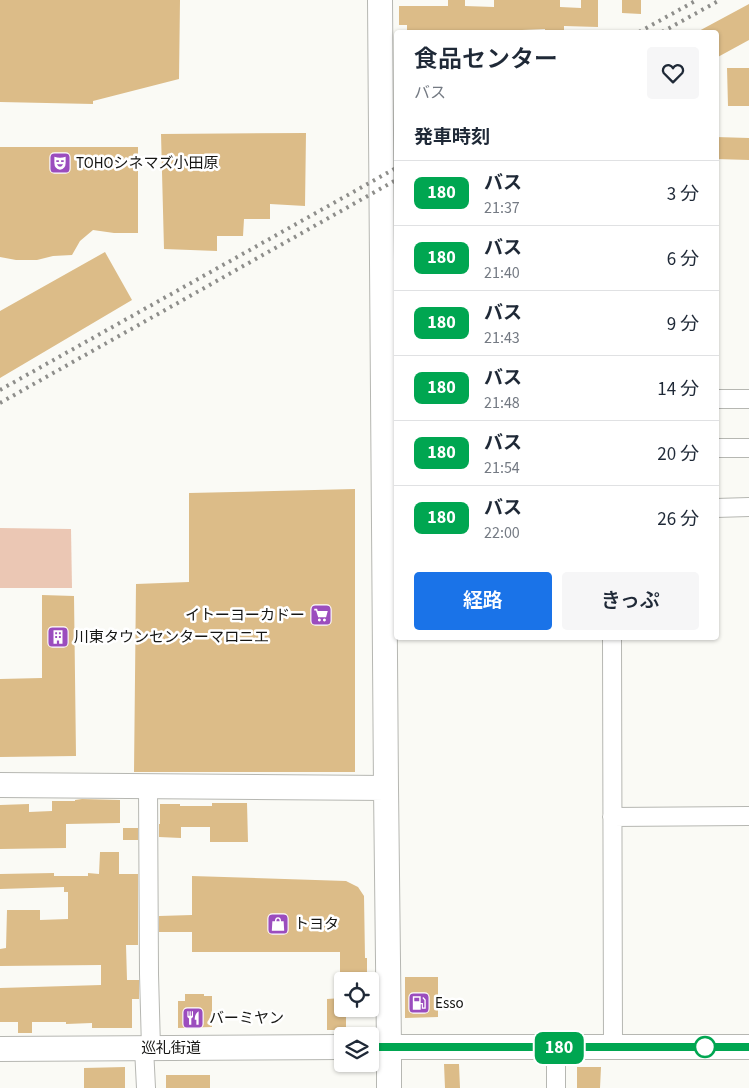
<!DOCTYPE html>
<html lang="ja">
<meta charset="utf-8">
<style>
:root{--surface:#fff;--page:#f6f6f7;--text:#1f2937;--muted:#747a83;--line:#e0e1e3;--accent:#1a73e8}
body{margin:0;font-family:"Source Sans 3","Noto Sans JP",sans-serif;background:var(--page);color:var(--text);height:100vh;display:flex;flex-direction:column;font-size:19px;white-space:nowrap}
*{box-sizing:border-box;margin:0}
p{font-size:16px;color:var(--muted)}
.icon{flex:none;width:28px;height:28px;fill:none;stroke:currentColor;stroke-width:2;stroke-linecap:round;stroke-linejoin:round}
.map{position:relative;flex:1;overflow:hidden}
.details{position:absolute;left:394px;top:30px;width:325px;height:610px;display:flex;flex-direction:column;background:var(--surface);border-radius:5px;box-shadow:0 1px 4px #0004}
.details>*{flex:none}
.badge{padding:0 10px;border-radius:8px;font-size:18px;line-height:32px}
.buttons{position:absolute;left:334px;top:972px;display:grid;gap:10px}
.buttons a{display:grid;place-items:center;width:45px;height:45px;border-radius:5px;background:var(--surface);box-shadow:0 1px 4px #0004;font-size:25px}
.map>.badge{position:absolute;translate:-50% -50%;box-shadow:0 0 0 2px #fff}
h2{padding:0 20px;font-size:19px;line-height:45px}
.round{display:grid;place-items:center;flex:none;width:52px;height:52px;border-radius:5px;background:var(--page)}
.summary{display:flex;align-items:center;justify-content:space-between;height:85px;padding:0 20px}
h1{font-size:24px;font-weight:600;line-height:38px}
.action{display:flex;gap:10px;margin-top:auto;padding:10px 20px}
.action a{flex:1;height:58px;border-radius:5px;background:var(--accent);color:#fff;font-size:20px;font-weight:600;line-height:58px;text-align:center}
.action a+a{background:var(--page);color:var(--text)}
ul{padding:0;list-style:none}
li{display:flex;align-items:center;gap:15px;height:65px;padding:0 20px;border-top:1px solid var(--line)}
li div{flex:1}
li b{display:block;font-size:19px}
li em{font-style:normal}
li .badge{min-width:55px;font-weight:700;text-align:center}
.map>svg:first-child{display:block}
</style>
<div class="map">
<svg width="749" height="1088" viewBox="0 0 749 1088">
<rect width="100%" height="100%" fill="#fafaf5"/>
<path fill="#ebc7b4" d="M0 528 71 529 72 588H0Z"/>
<path fill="#dcbc88" d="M0 0H180L179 79 93 101V104L0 102Z
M448 0H465V6L494 7V0H560V7L581 8V0H598V27L564 26V32H545V29L522 30V32H407V25H399V6H448Z
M622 0H641V14L622 13Z
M749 4V40L716 58V32H697Z
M727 68H749V106H728Z
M306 133 305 206 270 204V219H244L243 236H217V251L164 249 161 134Z
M716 137 749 138V160L716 159Z
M0 147H138V233H114L93 230 80 241 72 255 53 256 37 260H16L0 257Z
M105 252 132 300 0 378V311Z
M355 489V772H134L136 584 189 582V493Z
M42 595 74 596 76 756 0 757V679L42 678Z
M82 799 120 800V823L66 824V848L0 849V805L29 804V812L52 811V801H75V800Z
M212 803H247L248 842H210V827H181V838L159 837V824H160V804H180V806H212Z
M123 828H138V840H123Z
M100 852H119V874H138V945H126L127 980H139V999H132V1028H92V1023L66 1024V1022H32V1033H18V1022H0V988L101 985V965L0 966V949L6 948 7 910H40V920L68 919V892H64V887L0 889V874L54 873V876H88V873L99 874Z
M192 876 346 881 358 887 364 896 365 958H367V981H340V952H192V932H159V916L192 915Z
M405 977H438V1017L405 1018Z
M185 994H204V996H212V1027L178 1028V1001H185Z
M342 998V1009H346V1030H327V999Z
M444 1064H459L460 1088H445Z
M125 1067V1088H84V1068Z
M577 1067H601L600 1088H577Z
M166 1075H210V1088H166Z"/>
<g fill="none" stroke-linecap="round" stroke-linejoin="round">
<g stroke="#b6b7b2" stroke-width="20">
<path id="street" d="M716 399H749
M716 448H749
M716 508 749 507
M612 638 613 1047
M148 787 149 974 151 1048
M612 817 749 816
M144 1048 146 1088
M556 1088V1047"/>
</g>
<g stroke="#b6b7b2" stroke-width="26">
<path id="secondary" d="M380 0 386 788 389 1047V1088
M0 785 386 788
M370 1047H749
M0 1049 342 1047"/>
</g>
<use href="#street" stroke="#fff" stroke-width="18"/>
<use href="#secondary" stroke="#fff" stroke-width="24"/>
<path stroke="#8e8e8b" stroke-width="4" stroke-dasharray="2.5 5" stroke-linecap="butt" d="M639 32 697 0
M662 32 720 0
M0 390 396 168
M0 403 396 180"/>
</g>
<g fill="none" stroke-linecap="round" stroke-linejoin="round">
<g stroke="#fff" stroke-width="11">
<path id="line" d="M370 1047H749"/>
</g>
<use href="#line" stroke="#00a651" stroke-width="8"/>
</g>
<defs>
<g id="theatre-square" transform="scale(1.125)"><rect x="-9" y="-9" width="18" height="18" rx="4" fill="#9b4dbe" stroke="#fff"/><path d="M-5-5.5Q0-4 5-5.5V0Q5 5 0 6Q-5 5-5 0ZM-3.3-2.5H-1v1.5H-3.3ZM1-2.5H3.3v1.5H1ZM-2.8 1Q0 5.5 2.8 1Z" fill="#fff"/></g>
<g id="supermarket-square" transform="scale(1.125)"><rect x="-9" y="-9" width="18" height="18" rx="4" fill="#9b4dbe" stroke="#fff"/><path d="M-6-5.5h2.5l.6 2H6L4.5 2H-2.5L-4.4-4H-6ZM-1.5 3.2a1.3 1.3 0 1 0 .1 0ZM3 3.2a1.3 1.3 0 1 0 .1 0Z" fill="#fff"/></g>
<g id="building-square" transform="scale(1.125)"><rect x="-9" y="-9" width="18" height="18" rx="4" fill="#9b4dbe" stroke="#fff"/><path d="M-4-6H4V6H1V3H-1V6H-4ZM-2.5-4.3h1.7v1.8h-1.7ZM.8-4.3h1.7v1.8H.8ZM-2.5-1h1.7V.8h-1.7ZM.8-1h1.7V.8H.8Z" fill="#fff"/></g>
<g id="shop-square" transform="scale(1.125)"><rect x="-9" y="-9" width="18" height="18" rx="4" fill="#9b4dbe" stroke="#fff"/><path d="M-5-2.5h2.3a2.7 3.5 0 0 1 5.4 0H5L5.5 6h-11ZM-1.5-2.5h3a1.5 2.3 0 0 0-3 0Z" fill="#fff"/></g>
<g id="fuel-square" transform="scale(1.125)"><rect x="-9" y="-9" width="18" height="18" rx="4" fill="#9b4dbe" stroke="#fff"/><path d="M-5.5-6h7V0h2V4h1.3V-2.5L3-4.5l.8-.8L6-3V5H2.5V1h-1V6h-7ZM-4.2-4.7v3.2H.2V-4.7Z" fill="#fff"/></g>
<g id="restaurant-square" transform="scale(1.125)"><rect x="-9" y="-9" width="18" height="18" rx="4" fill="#9b4dbe" stroke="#fff"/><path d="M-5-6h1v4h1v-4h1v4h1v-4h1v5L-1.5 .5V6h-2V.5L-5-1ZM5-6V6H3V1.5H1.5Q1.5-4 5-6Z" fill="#fff"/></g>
</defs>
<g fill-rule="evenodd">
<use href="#theatre-square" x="60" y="163"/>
<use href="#supermarket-square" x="321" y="615"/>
<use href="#building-square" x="58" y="637"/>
<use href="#shop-square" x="278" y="924"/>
<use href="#fuel-square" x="419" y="1003"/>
<use href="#restaurant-square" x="193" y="1018"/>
</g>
<circle fill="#fff" stroke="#00a651" stroke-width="2.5" cx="705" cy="1047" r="10"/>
<g text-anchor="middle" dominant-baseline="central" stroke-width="5" stroke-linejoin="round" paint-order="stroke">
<g font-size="15" fill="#151513" stroke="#fff" text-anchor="start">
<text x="76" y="163">TOHOシネマズ小田原</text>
<text x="305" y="615" text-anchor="end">イトーヨーカドー</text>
<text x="74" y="637">川東タウンセンターマロニエ</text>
<text x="294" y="924">トヨタ</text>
<text x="435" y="1003">Esso</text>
<text x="209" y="1018">バーミヤン</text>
</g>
<g font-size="15" fill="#151513" stroke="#fff">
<text x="171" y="1048">巡礼街道</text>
</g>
</g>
</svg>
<div class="buttons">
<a><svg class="icon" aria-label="locate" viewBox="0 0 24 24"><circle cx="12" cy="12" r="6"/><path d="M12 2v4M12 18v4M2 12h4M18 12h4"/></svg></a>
<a><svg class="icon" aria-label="layers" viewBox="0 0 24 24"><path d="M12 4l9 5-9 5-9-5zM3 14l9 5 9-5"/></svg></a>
</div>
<b class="badge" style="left:559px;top:1048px;background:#00a651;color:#fff">180</b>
<section class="details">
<div class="summary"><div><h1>食品センター</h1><p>バス</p></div><a class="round"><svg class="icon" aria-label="heart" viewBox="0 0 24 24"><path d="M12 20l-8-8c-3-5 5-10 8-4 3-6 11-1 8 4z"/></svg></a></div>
<h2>発車時刻</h2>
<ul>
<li><span class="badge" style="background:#00a651;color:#fff">180</span><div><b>バス</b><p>21:37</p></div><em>3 分</em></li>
<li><span class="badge" style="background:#00a651;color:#fff">180</span><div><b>バス</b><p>21:40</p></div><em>6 分</em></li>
<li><span class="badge" style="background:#00a651;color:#fff">180</span><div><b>バス</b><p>21:43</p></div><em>9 分</em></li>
<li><span class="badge" style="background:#00a651;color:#fff">180</span><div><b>バス</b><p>21:48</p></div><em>14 分</em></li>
<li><span class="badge" style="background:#00a651;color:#fff">180</span><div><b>バス</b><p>21:54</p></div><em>20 分</em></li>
<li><span class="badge" style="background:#00a651;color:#fff">180</span><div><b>バス</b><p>22:00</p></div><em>26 分</em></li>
</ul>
<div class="action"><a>経路</a><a>きっぷ</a></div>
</section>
</div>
